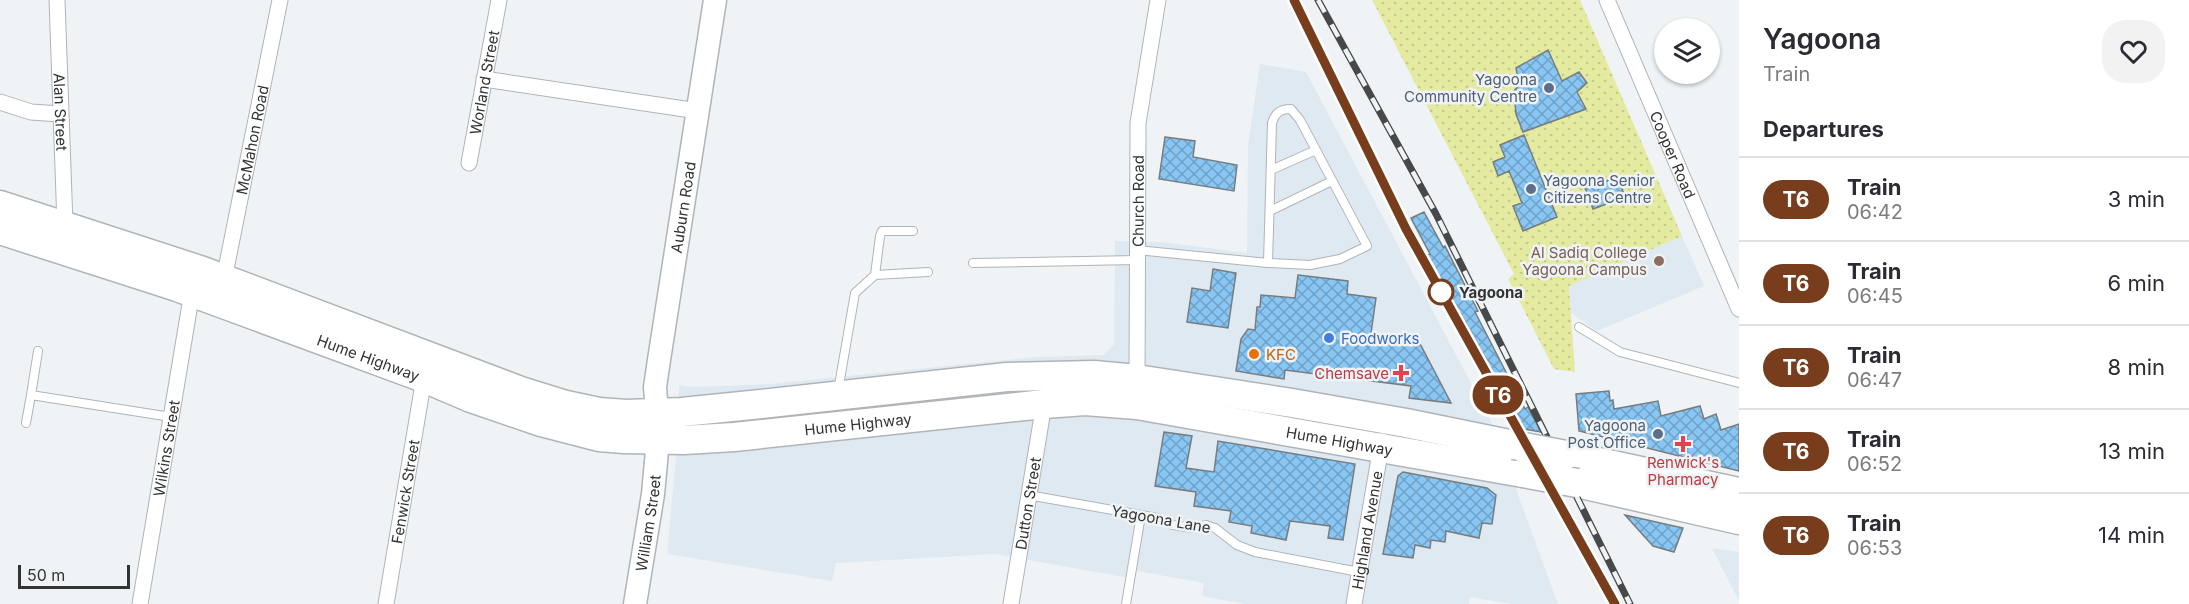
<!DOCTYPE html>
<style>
:root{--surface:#fff;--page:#f2f2f3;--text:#2b2b33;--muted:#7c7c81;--line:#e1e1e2}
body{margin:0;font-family:Inter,sans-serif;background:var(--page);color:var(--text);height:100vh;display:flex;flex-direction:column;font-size:22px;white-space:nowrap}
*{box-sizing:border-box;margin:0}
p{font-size:20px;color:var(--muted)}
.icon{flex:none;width:33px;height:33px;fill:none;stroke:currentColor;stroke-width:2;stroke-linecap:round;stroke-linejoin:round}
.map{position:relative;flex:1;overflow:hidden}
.drawer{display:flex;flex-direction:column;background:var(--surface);width:450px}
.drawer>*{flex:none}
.badge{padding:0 12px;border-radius:20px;font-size:21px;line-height:39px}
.tools{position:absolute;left:1654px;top:18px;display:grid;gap:12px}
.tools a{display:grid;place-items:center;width:66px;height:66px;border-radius:50%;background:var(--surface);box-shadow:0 2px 4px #0004;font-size:30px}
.scale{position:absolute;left:18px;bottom:15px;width:112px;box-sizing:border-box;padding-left:6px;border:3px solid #323334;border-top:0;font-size:16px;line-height:21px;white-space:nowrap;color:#323334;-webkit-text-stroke:4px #eff3f5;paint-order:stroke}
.map>.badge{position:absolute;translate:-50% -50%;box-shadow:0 0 0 3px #fff}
h2{padding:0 24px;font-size:22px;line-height:54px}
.round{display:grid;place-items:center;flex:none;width:63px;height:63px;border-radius:24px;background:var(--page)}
.summary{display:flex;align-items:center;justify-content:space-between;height:102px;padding:0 24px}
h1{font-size:28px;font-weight:600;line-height:45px}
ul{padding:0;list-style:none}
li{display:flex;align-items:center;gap:18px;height:84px;padding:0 24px;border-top:2px solid var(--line)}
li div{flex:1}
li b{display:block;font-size:22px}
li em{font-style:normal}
li .badge{min-width:66px;font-weight:700;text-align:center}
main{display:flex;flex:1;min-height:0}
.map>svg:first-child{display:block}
</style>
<main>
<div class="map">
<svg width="1739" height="604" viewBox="0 0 1739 604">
<defs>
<pattern id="grass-dots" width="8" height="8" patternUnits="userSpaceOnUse" patternTransform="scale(1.5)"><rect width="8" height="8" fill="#e4eba1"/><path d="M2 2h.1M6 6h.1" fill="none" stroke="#c4ca8b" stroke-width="1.8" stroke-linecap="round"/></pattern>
<pattern id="building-cross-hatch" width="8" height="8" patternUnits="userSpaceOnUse" patternTransform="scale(1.5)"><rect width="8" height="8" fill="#88c6f3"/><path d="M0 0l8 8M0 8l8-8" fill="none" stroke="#70a1c6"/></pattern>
</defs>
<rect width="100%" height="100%" fill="#eff3f5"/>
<path fill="#dfe9f1" d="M1260 64 1306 72 1491 421 1558 604H1512L1470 597 1469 604H1245L1202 596 1204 583 1137 571 1135 579 995 554 836 563 832 581 667 554 675 469 679 385 693 387 770 384 1036 357 1104 355 1114 345 1115 241 1161 242 1247 253 1248 145Z
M1682 236 1704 286 1597 331 1571 313 1569 286Z
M1712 548 1739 552V601Z"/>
<path fill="url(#grass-dots)" d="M1372 0H1580L1682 236 1569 286 1575 372 1554 369 1508 279 1514 274Z"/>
<path fill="url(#building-cross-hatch)" stroke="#797c7e" stroke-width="1.5" d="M1548 50 1562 81 1579 72 1587 83 1577 92 1586 109 1523 132 1516 114 1514 91 1519 85 1516 68Z
M1524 135 1557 217 1523 231 1513 206 1522 203 1509 171 1498 176 1493 162 1505 157 1500 145Z
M1165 137 1195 141 1193 157 1237 165 1234 191 1159 179Z
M1618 177 1625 197 1593 209 1585 188Z
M1424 212 1443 247 1445 246 1478 311 1475 312 1525 409 1528 407 1541 432 1518 428 1512 415H1514L1463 318 1461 319 1427 255 1430 254 1411 218Z
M1213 269 1236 273 1228 328 1187 322 1192 288 1210 291Z
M1298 275 1348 281 1347 294 1376 298 1371 333 1418 340 1451 403 1409 398 1411 386 1285 370 1284 379 1236 371 1241 339 1248 329 1255 330 1257 307H1260L1261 295 1295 298Z
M1609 391 1610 401 1613 400 1614 409 1658 401 1661 416 1700 406 1704 419 1716 414 1721 430 1739 424V471L1579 431 1576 394Z
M1164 432 1192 436 1186 468 1214 472 1218 441 1355 464 1343 540 1328 538 1330 526 1290 521 1286 540 1251 533 1252 526 1229 522 1231 511 1194 506 1196 492 1155 486Z
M1403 472 1487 488 1496 495 1492 524 1482 523 1479 538 1446 531 1445 542 1431 540 1430 548 1415 545 1413 558 1383 554 1398 476Z
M1625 515 1683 528 1674 552 1653 546Z"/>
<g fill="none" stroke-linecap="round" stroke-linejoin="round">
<g stroke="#b1b4b7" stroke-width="10">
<path id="lane" d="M1271 170 1316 150
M1270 211 1332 181
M1137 250 1268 263 1310 265 1340 259 1367 246 1300 120 1291 109C1280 109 1275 113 1272 123L1268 263
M973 263 1137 260
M875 275 880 236 882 231H913
M1579 327 1620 352 1739 383
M38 351 31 395 171 417
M838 391 855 293 875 275 928 272
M26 423 31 395
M1028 495 1158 518 1173 525 1193 528 1206 525 1215 528 1237 545 1255 552 1359 572
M1126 604 1141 515"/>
</g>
<g stroke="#b1b4b7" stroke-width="17">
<g id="street">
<path id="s1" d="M57 0 65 225"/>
<path id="s2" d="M1607 0 1739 309"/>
<path d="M484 79 698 111"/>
<path d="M0 102 31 112 60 114"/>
<path id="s3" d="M469 163 499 0"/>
<path id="s4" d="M224 279 280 0"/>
<path id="s5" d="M1137 384 1138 123 1158 0"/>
<path id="s6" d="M140 604 192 292"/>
<path id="s7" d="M386 604 424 378"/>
<path id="s8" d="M1011 604 1044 404"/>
<path id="s9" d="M1354 604 1382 441"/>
</g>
</g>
<g stroke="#b1b4b7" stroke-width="25">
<g id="secondary">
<path id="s10" d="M657 413 655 387 659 360 715 0"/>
<path id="s11" d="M635 604 653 494 658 440"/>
</g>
</g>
<g stroke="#b1b4b7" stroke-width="31">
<g id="highway">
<path d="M0 205 203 271 521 391 566 405 599 412 626 414 682 412 761 404 1007 377 1094 375 1137 379 1292 403 1406 423 1514 445"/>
<path id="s12" d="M0 230 177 287 424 378 471 398 541 422 599 437 624 439 684 440 734 437 1044 404 1085 401 1137 405 1523 473"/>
<path d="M1566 455 1739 492"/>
<path d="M1577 483 1739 520"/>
</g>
</g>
<use href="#lane" stroke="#fff" stroke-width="8"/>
<use href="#street" stroke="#fff" stroke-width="15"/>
<use href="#secondary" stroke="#fff" stroke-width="22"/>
<use href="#highway" stroke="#fff" stroke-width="28"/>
<g stroke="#474849" stroke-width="7">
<path id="rail" d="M1294 0 1406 229 1615 604
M1318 0 1436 214 1630 604"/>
</g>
<use href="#rail" stroke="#eff3f5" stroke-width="4.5" stroke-dasharray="14" stroke-linecap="butt"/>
<g stroke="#b1b4b7" stroke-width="31" stroke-linecap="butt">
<path id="highway-bridge" d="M1514 445 1566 455
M1523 473 1577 483"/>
</g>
<use href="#highway-bridge" stroke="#fff" stroke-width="28"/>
</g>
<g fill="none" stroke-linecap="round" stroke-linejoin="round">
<g stroke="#fff" stroke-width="14">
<path id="line" d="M1294 0 1406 229 1615 604"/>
</g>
<use href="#line" stroke="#783d1d" stroke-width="9"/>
</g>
<g fill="#5c6f8a" stroke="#eff3f5" stroke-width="2">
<circle cx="1549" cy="88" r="6"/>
<circle cx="1531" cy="189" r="6"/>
<circle cx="1658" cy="434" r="6"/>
</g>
<circle fill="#8d6e63" stroke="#eff3f5" stroke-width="2" cx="1659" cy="261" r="6"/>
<circle fill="#fff" stroke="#783d1d" stroke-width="3" cx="1441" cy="292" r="12"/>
<circle fill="#3f7fe0" stroke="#eff3f5" stroke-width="2" cx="1329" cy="338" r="6"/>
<circle fill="#e8710a" stroke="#eff3f5" stroke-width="2" cx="1254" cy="354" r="6"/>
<g fill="#e0444e" stroke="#eff3f5" stroke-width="2">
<path d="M1398 364h6v6h6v6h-6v6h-6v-6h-6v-6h6z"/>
<path d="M1680 435h6v6h6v6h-6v6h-6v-6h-6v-6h6z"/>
</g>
<g text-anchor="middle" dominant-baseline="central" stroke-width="5" stroke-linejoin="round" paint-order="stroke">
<g font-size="15" fill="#4e5e75" stroke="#eff3f5" text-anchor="end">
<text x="1537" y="79">Yagoona<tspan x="1537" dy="17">Community Centre</tspan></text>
<text x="1543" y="180" text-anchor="start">Yagoona Senior<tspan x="1543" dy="17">Citizens Centre</tspan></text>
<text x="1646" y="425">Yagoona<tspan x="1646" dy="17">Post Office</tspan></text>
</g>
<g font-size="15" fill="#323334" stroke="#eff3f5">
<text stroke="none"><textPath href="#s3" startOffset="82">Worland Street</textPath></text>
<text stroke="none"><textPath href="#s1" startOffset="112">Alan Street</textPath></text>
<text stroke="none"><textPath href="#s4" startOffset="142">McMahon Road</textPath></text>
<text stroke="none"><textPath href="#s2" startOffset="168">Cooper Road</textPath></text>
<text stroke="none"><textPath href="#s5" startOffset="183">Church Road</textPath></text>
<text stroke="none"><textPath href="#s10" startOffset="208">Auburn Road</textPath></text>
<text stroke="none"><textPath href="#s12" startOffset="390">Hume Highway</textPath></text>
<text stroke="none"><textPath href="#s12" startOffset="894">Hume Highway</textPath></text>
<text stroke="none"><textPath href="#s12" startOffset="1380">Hume Highway</textPath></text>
<text stroke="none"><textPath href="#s6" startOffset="158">Wilkins Street</textPath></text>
<text stroke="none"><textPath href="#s7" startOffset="114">Fenwick Street</textPath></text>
<text stroke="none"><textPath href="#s8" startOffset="102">Dutton Street</textPath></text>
<text transform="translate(1161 519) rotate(10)">Yagoona Lane</text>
<text stroke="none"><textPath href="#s11" startOffset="82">William Street</textPath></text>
<text stroke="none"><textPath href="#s9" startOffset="75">Highland Avenue</textPath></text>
</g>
<g font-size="15" fill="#785e54" stroke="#eff3f5" text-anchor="end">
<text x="1647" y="252">Al Sadiq College<tspan x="1647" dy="17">Yagoona Campus</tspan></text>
</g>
<g font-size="15" font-weight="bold" fill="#323334" stroke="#eff3f5" text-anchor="start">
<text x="1459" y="292">Yagoona</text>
</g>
<g font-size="15" fill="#366cbe" stroke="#eff3f5" text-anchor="start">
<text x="1341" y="338">Foodworks</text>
</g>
<g font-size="15" fill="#c56008" stroke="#eff3f5" text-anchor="start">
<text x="1266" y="354">KFC</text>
</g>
<g font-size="15" fill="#be3a42" stroke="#eff3f5" text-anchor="end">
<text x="1389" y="373">Chemsave</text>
<text x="1683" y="462" text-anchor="middle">Renwick's<tspan x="1683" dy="17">Pharmacy</tspan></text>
</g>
</g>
</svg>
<div class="tools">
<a><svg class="icon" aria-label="layers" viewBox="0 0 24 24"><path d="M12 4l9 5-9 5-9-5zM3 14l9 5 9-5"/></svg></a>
</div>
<div class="scale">50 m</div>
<b class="badge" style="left:1498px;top:395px;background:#783d1d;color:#fff">T6</b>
</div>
<section class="drawer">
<div class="summary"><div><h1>Yagoona</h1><p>Train</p></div><a class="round"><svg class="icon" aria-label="heart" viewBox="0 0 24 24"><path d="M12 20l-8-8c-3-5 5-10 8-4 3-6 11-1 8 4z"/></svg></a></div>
<h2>Departures</h2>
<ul>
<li><span class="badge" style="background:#783d1d;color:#fff">T6</span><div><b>Train</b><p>06:42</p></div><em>3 min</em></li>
<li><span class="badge" style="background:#783d1d;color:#fff">T6</span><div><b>Train</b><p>06:45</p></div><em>6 min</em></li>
<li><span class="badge" style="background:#783d1d;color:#fff">T6</span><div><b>Train</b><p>06:47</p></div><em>8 min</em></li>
<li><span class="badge" style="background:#783d1d;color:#fff">T6</span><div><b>Train</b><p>06:52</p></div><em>13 min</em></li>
<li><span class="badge" style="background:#783d1d;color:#fff">T6</span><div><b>Train</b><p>06:53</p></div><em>14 min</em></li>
</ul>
</section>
</main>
